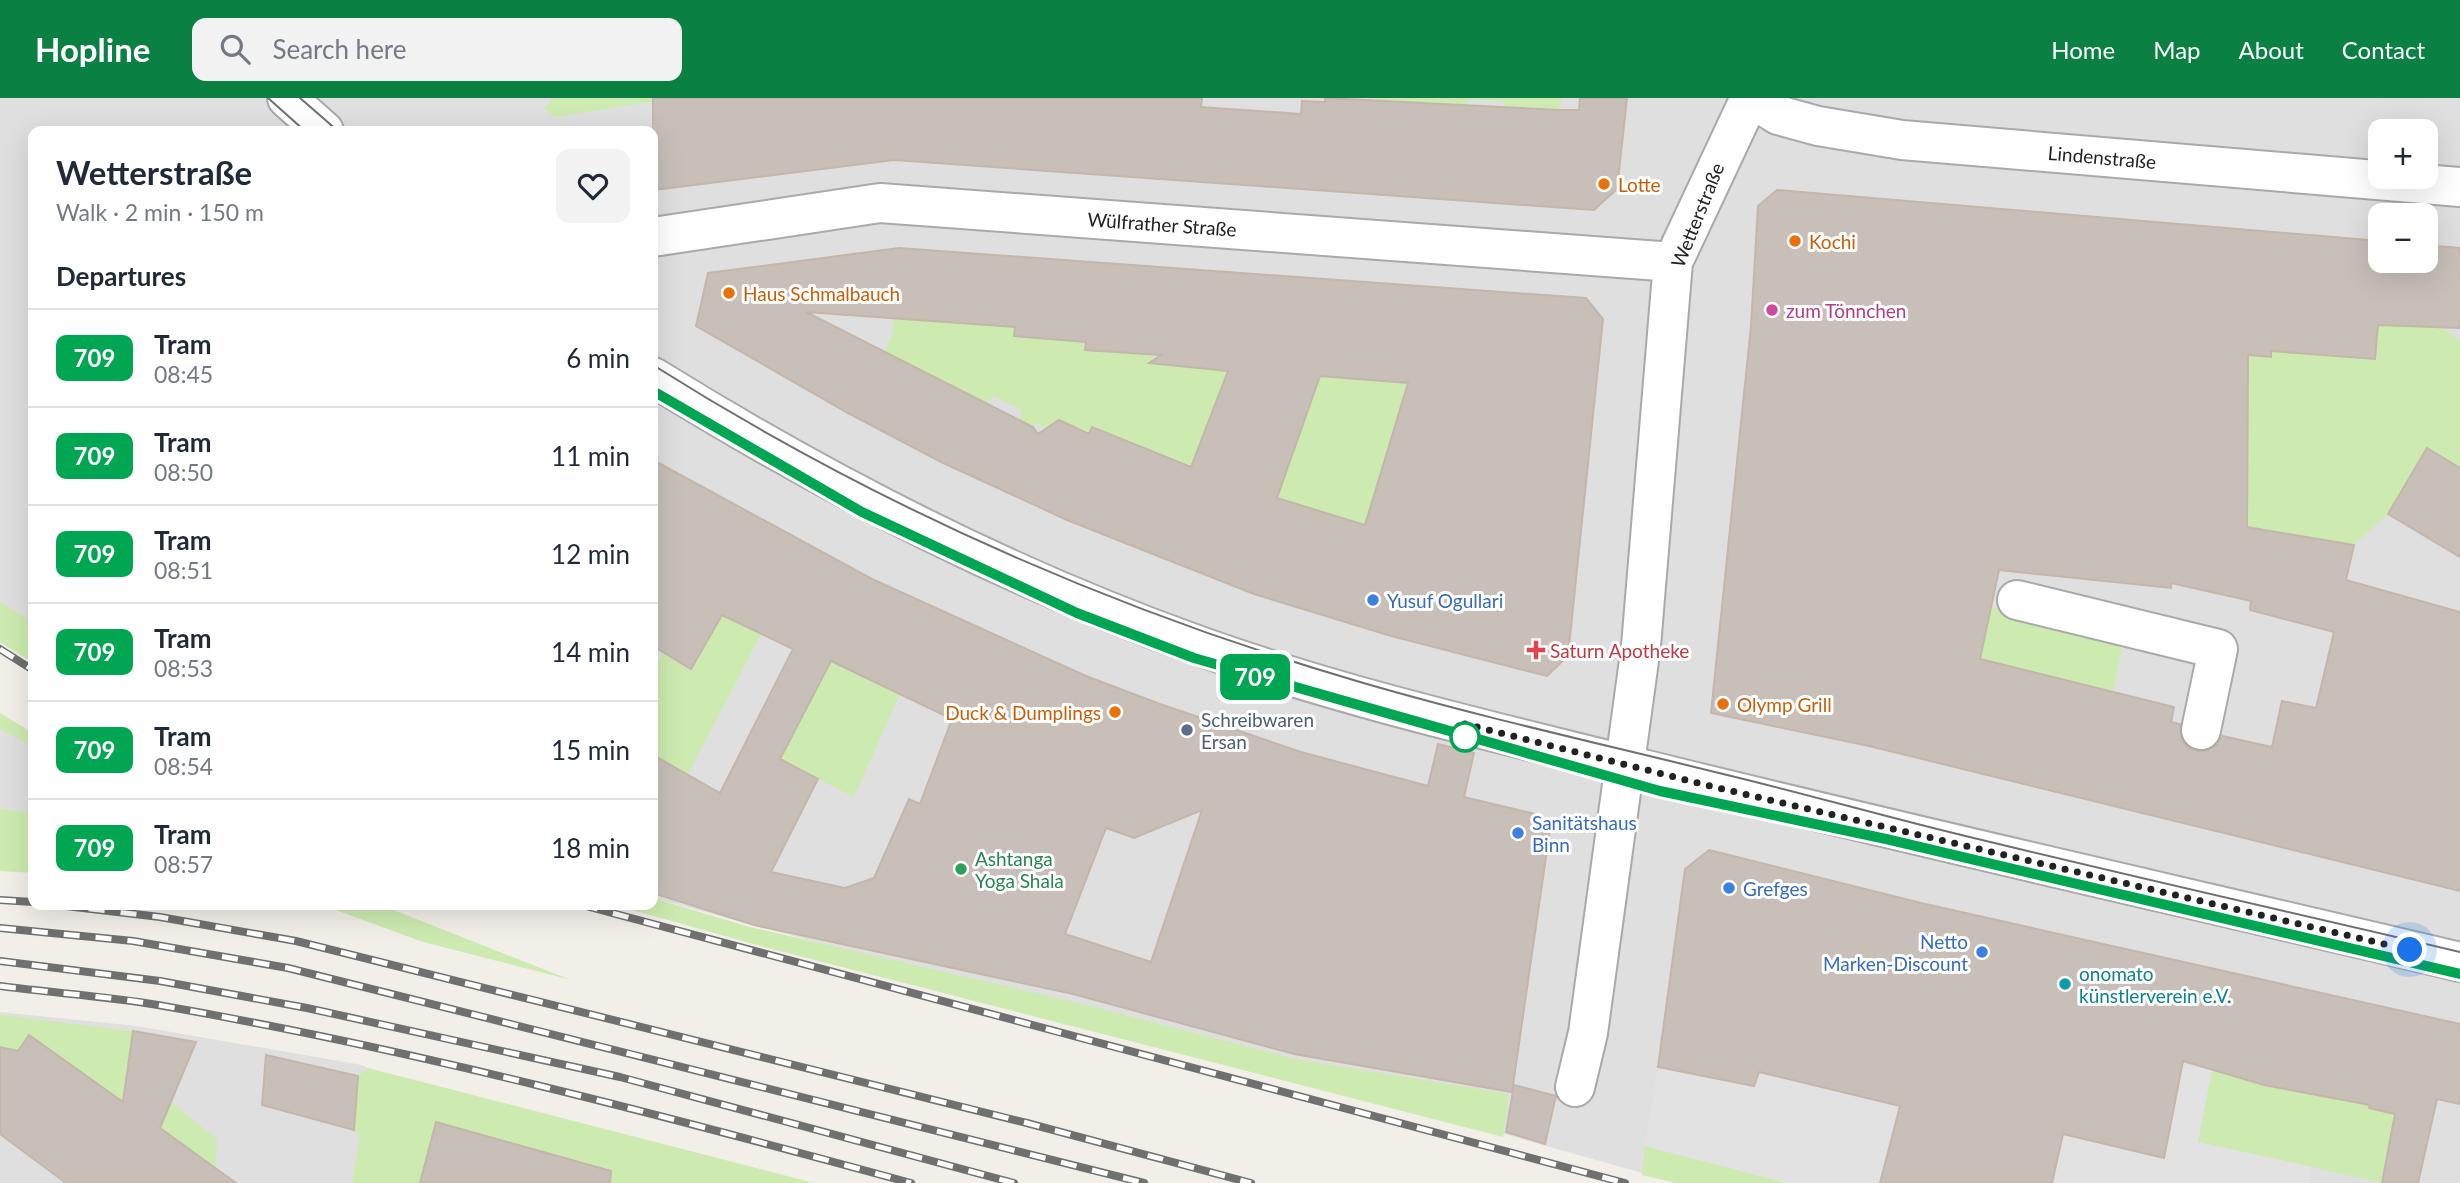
<!DOCTYPE html>
<meta charset="utf-8">
<style>
:root{--surface:#fff;--page:#f2f2f3;--text:#1f2937;--muted:#747a83;--line:#e0e1e3;--accent:#0b8043}
body{margin:0;font-family:Lato,sans-serif;background:var(--page);color:var(--text);height:100vh;display:flex;flex-direction:column;font-size:26px;white-space:nowrap}
*{box-sizing:border-box;margin:0}
p{font-size:23px;color:var(--muted)}
.icon{flex:none;width:38px;height:38px;fill:none;stroke:currentColor;stroke-width:2;stroke-linecap:round;stroke-linejoin:round}
.map{position:relative;flex:1;overflow:hidden}
.panel{position:absolute;left:28px;top:28px;width:630px;height:784px;display:flex;flex-direction:column;background:var(--surface);border-radius:14px;box-shadow:0 7px 28px #0002}
.panel>*{flex:none}
.badge{padding:0 14px;border-radius:10px;font-size:24px;line-height:46px}
.tools{position:absolute;left:2368px;top:21px;display:grid;gap:14px}
.tools a{display:grid;place-items:center;width:70px;height:70px;border-radius:14px;background:var(--surface);box-shadow:0 7px 28px #0002;font-size:35px}
.you{position:absolute;width:35px;height:35px;margin:-18px;border:5px solid #fff;border-radius:50%;background:#1a73e8;box-shadow:0 0 0 10px #1a73e833}
.map>.badge{position:absolute;translate:-50% -50%;box-shadow:0 0 0 4px #fff}
h2{padding:0 28px;font-size:26px;line-height:63px}
.round{display:grid;place-items:center;flex:none;width:74px;height:74px;border-radius:14px;background:var(--page)}
.summary{display:flex;align-items:center;justify-content:space-between;height:119px;padding:0 28px}
h1{font-size:33px;font-weight:700;line-height:52px}
ul{padding:0;list-style:none}
li{display:flex;align-items:center;gap:21px;height:98px;padding:0 28px;border-top:2px solid var(--line)}
li div{flex:1}
li b{display:block;font-size:26px}
li em{font-style:normal}
li .badge{min-width:77px;font-weight:700;text-align:center}
header{display:flex;align-items:center;gap:42px;box-sizing:border-box;height:98px;padding:0 35px;background:var(--accent);color:#fff}
header strong{font-size:33px}
nav{display:flex;gap:38px;margin-inline-start:auto;font-size:24px}
.search{width:490px;height:63px;background:var(--page);display:flex;align-items:center;gap:18px;box-sizing:border-box;padding:0 24px;border-radius:14px;color:var(--muted);font-size:26px}
.map>svg:first-child{display:block}
</style>
<header>
<strong>Hopline</strong>
<div class="search"><svg class="icon" aria-label="search" viewBox="0 0 24 24"><circle cx="10" cy="10" r="6"/><path d="M15 15l6 6"/></svg>Search here</div>
<nav><a>Home</a><a>Map</a><a>About</a><a>Contact</a></nav>
</header>
<div class="map">
<svg width="2460" height="1085" viewBox="0 0 2460 1085">
<rect width="100%" height="100%" fill="#f2efe9"/>
<path fill="#e0dfdf" fill-rule="evenodd" d="M0 0H2460V1085H1678L920 872 653 800V33H33V536L0 517ZM2380 33H2426V79H2380ZM2380 117H2426V163H2380Z
M0 622 33 642V760H0Z
M0 914 137 928 362 967 411 996 744 1085H0Z"/>
<path fill="#cdebb0" d="M553 0H675L555 19 544 11Z
M1377 0H1561L1559 48 1504 23V3L1468 1 1466 18 1376 13Z
M894 212 1015 229V238L1086 242V252L1137 254 1153 257 1152 265 1405 285 1406 275 1421 326 1396 323 1361 437 1341 420 1315 411 1310 414 1275 406 1298 339 1211 318 1187 379 1173 361 1146 350 1085 337 1084 333 1059 322 1052 332 1036 325 1034 329 1019 322 1022 314 1020 311 993 298 987 306 973 299 971 302 884 254 892 239Z
M2378 226 2442 230 2460 243V370L2388 416 2354 447 2268 432 2247 435 2248 257 2270 259 2271 253 2375 261Z
M732 500 770 519 688 676 653 657V574L663 554 691 571Z
M0 504 33 524V565L0 544Z
M1978 506 2124 539 2113 594 1966 558Z
M831 563 900 596 854 699 780 662Z
M0 615 33 635V649L0 631Z
M0 711 33 715V775L0 773Z
M653 800 746 828 1075 904 1296 961 1509 996 1503 1039 768 850 614 807H653Z
M322 807H381L571 882 423 844Z
M0 917 133 933 129 961 147 993 171 1004 217 1041 216 1070 30 937 18 953 0 949Z
M368 970 814 1085H563L533 1052 437 1025 420 1085H352L360 1038 354 1032 358 978Z
M2212 972 2231 977 2374 986 2369 1010 2395 1016 2382 1085 2198 1044Z
M1645 1048 1787 1085H1676L1642 1077Z"/>
<path fill="#e2e2e2" d="M1925 906 1880 1085H1787L1645 1048 1658 969 1753 987 1759 974Z
M2182 966 2212 972 2198 1044 2312 1069 2309 1085H2052L2059 1053 2047 1000 2092 1043 2164 1060Z"/>
<path fill="#c7bfb8" stroke="#c4b6ab" stroke-width="2" fill-rule="evenodd" d="M653 0H1202L1201 9 1301 16 1302 3 1325 4V0L1559 12H1579L1580 0H1627L1617 91 1594 112 894 62 653 92Z
M1777 92 2380 143V163H2426V147L2460 150V230L2378 227 2375 261 2271 253V259L2248 257 2247 429 2354 447 2346 482 2460 514V793L1869 648 1711 615 1751 228 1758 108ZM1999 472 2171 490V485L2251 503 2250 512 2334 534 2316 610 2282 603 2272 649 2222 638 2217 647 2208 652 2197 653 2187 649 2181 639 2180 626 2171 624 2174 609 1980 561Z
M899 150 1586 200 1603 221 1568 558 1547 578 1391 538 1254 496 1067 422 941 364 848 315 696 228 708 175ZM806 214 1015 229 1014 238 1086 244 1085 252 1161 257 1149 265 1228 273 1191 369 1092 329 1089 336 1059 322 1038 336 1033 329ZM1320 278 1408 285 1365 427 1277 400Z
M2427 350 2460 370V459L2388 416Z
M653 362 872 481 1086 578 1160 606 1301 654 1428 688 1438 646 1474 655 1464 699 1539 717 1550 731 1512 994 1294 956 1073 896 754 827 653 795V657L720 695 793 551 722 517 691 571 653 548ZM831 563 952 621 920 706 909 701 874 780 845 790 771 774 818 681 780 661ZM1202 712 1151 864 1065 836 1106 730 1134 740Z
M1709 752 1921 805 2460 926V1006L2437 1001 2418 1085H2382L2395 1016 2369 1010 2370 1007 2264 987 2183 963 2164 1060 2063 1036 2052 1085H1880L1900 1008 1759 974 1754 988 1658 969 1685 771Z
M133 933 196 944 160 1030 236 1085H66L0 1036V949L18 953 29 937 123 1004Z
M266 957 358 978 354 1032 262 1007Z
M1514 987 1556 998 1545 1046 1506 1034Z
M436 1024 611 1073 610 1085H420Z"/>
<g fill="none" stroke-linecap="round" stroke-linejoin="round">
<g stroke="#a9a9a9" stroke-width="42">
<path id="minor" d="M287 0 324 33
M1751 0 1778 17 1818 28 1902 42 2460 89
M653 139 880 105 1673 164
M653 279C824 385 1004 478 1194 546 1341 599 1496 634 1647 672 1917 739 2189 800 2460 864
M2017 502 2218 551 2201 632
M1575 989 1588 935 1641 548 1673 164 1750 0"/>
</g>
<use href="#minor" stroke="#fff" stroke-width="38"/>
<path stroke="#707070" stroke-width="2" d="M268 0 305 33
M300 0 338 33
M653 267C873 406 1110 511 1360 584 1480 619 1602 646 1723 676 1794 693 1865 713 1937 731 2111 774 2286 813 2460 854
M653 293 862 414 1077 515 1194 560 1660 693 1886 741 2460 876"/>
<g stroke="#707070" stroke-width="8">
<path id="rail" d="M0 551 33 572
M0 802 33 804
M57 807 160 819 296 843 1027 1025 1251 1085
M582 807 1625 1085
M0 830 133 843 288 870 1144 1085
M0 863 160 883 307 910 620 979 1014 1085
M0 888C52 895 106 898 158 907 412 951 662 1017 911 1085"/>
</g>
<use href="#rail" stroke="#fff" stroke-width="5" stroke-dasharray="16" stroke-linecap="butt"/>
</g>
<g fill="none" stroke-linecap="round" stroke-linejoin="round">
<g stroke="#fff" stroke-width="16">
<path id="line" d="M653 293 862 414 1077 515 1194 560 1660 693 1886 741 2460 876"/>
</g>
<use href="#line" stroke="#00a651" stroke-width="10"/>
<path stroke="#222" stroke-width="7" stroke-dasharray="0 12.6" d="M1465 639 1457 624 1706 687 2410 852"/>
</g>
<g fill="#e8710a" stroke="#fff" stroke-width="2.5">
<circle cx="1604" cy="86" r="7"/>
<circle cx="1795" cy="143" r="7"/>
<circle cx="729" cy="195" r="7"/>
<circle cx="1723" cy="606" r="7"/>
<circle cx="1115" cy="614" r="7"/>
</g>
<circle fill="#d1479c" stroke="#fff" stroke-width="2.5" cx="1772" cy="212" r="7"/>
<g fill="#3f7fe0" stroke="#fff" stroke-width="2.5">
<circle cx="1373" cy="502" r="7"/>
<circle cx="1518" cy="735" r="7"/>
<circle cx="1729" cy="790" r="7"/>
<circle cx="1982" cy="854" r="7"/>
</g>
<path fill="#e0444e" stroke="#fff" stroke-width="2.5" d="M1532.5 541.5h7v7h7v7h-7v7h-7v-7h-7v-7h7z"/>
<circle fill="#5c6f8a" stroke="#fff" stroke-width="2.5" cx="1187" cy="632" r="7"/>
<circle fill="#fff" stroke="#00a651" stroke-width="3.5" cx="1465" cy="639" r="14"/>
<circle fill="#2e9e5b" stroke="#fff" stroke-width="2.5" cx="961" cy="771" r="7"/>
<circle fill="#0f9aa8" stroke="#fff" stroke-width="2.5" cx="2065" cy="886" r="7"/>
<g text-anchor="middle" dominant-baseline="central" stroke-width="6" stroke-linejoin="round" paint-order="stroke">
<g font-size="19" fill="#222" stroke="#fff">
<text transform="translate(2102 59) rotate(5)">Lindenstraße</text>
<text transform="translate(1697 117) rotate(-68)">Wetterstraße</text>
<text transform="translate(1162 126) rotate(4)">Wülfrather Straße</text>
</g>
<g font-size="19" fill="#c56008" stroke="#fff" text-anchor="start">
<text x="1618" y="86">Lotte</text>
<text x="1809" y="143">Kochi</text>
<text x="743" y="195">Haus Schmalbauch</text>
<text x="1737" y="606">Olymp Grill</text>
<text x="1101" y="614" text-anchor="end">Duck &amp; Dumplings</text>
</g>
<g font-size="19" fill="#b23c85" stroke="#fff" text-anchor="start">
<text x="1786" y="212">zum Tönnchen</text>
</g>
<g font-size="19" fill="#366cbe" stroke="#fff" text-anchor="start">
<text x="1387" y="502">Yusuf Ogullari</text>
<text x="1532" y="724">Sanitätshaus<tspan x="1532" dy="22">Binn</tspan></text>
<text x="1743" y="790">Grefges</text>
<text x="1968" y="843" text-anchor="end">Netto<tspan x="1968" dy="22">Marken-Discount</tspan></text>
</g>
<g font-size="19" fill="#be3a42" stroke="#fff" text-anchor="start">
<text x="1550" y="552">Saturn Apotheke</text>
</g>
<g font-size="19" fill="#4e5e75" stroke="#fff" text-anchor="start">
<text x="1201" y="621">Schreibwaren<tspan x="1201" dy="22">Ersan</tspan></text>
</g>
<g font-size="19" fill="#27864d" stroke="#fff" text-anchor="start">
<text x="975" y="760">Ashtanga<tspan x="975" dy="22">Yoga Shala</tspan></text>
</g>
<g font-size="19" fill="#0d838f" stroke="#fff" text-anchor="start">
<text x="2079" y="875">onomato<tspan x="2079" dy="22">künstlerverein e.V.</tspan></text>
</g>
</g>
</svg>
<div class="tools">
<a>+</a>
<a>−</a>
</div>
<div class="you" style="left:2410px;top:852px"></div>
<b class="badge" style="left:1255px;top:579px;background:#00a651;color:#fff">709</b>
<section class="panel">
<div class="summary"><div><h1>Wetterstraße</h1><p>Walk · 2 min · 150 m</p></div><a class="round"><svg class="icon" aria-label="heart" viewBox="0 0 24 24"><path d="M12 20l-8-8c-3-5 5-10 8-4 3-6 11-1 8 4z"/></svg></a></div>
<h2>Departures</h2>
<ul>
<li><span class="badge" style="background:#00a651;color:#fff">709</span><div><b>Tram</b><p>08:45</p></div><em>6 min</em></li>
<li><span class="badge" style="background:#00a651;color:#fff">709</span><div><b>Tram</b><p>08:50</p></div><em>11 min</em></li>
<li><span class="badge" style="background:#00a651;color:#fff">709</span><div><b>Tram</b><p>08:51</p></div><em>12 min</em></li>
<li><span class="badge" style="background:#00a651;color:#fff">709</span><div><b>Tram</b><p>08:53</p></div><em>14 min</em></li>
<li><span class="badge" style="background:#00a651;color:#fff">709</span><div><b>Tram</b><p>08:54</p></div><em>15 min</em></li>
<li><span class="badge" style="background:#00a651;color:#fff">709</span><div><b>Tram</b><p>08:57</p></div><em>18 min</em></li>
</ul>
</section>
</div>
